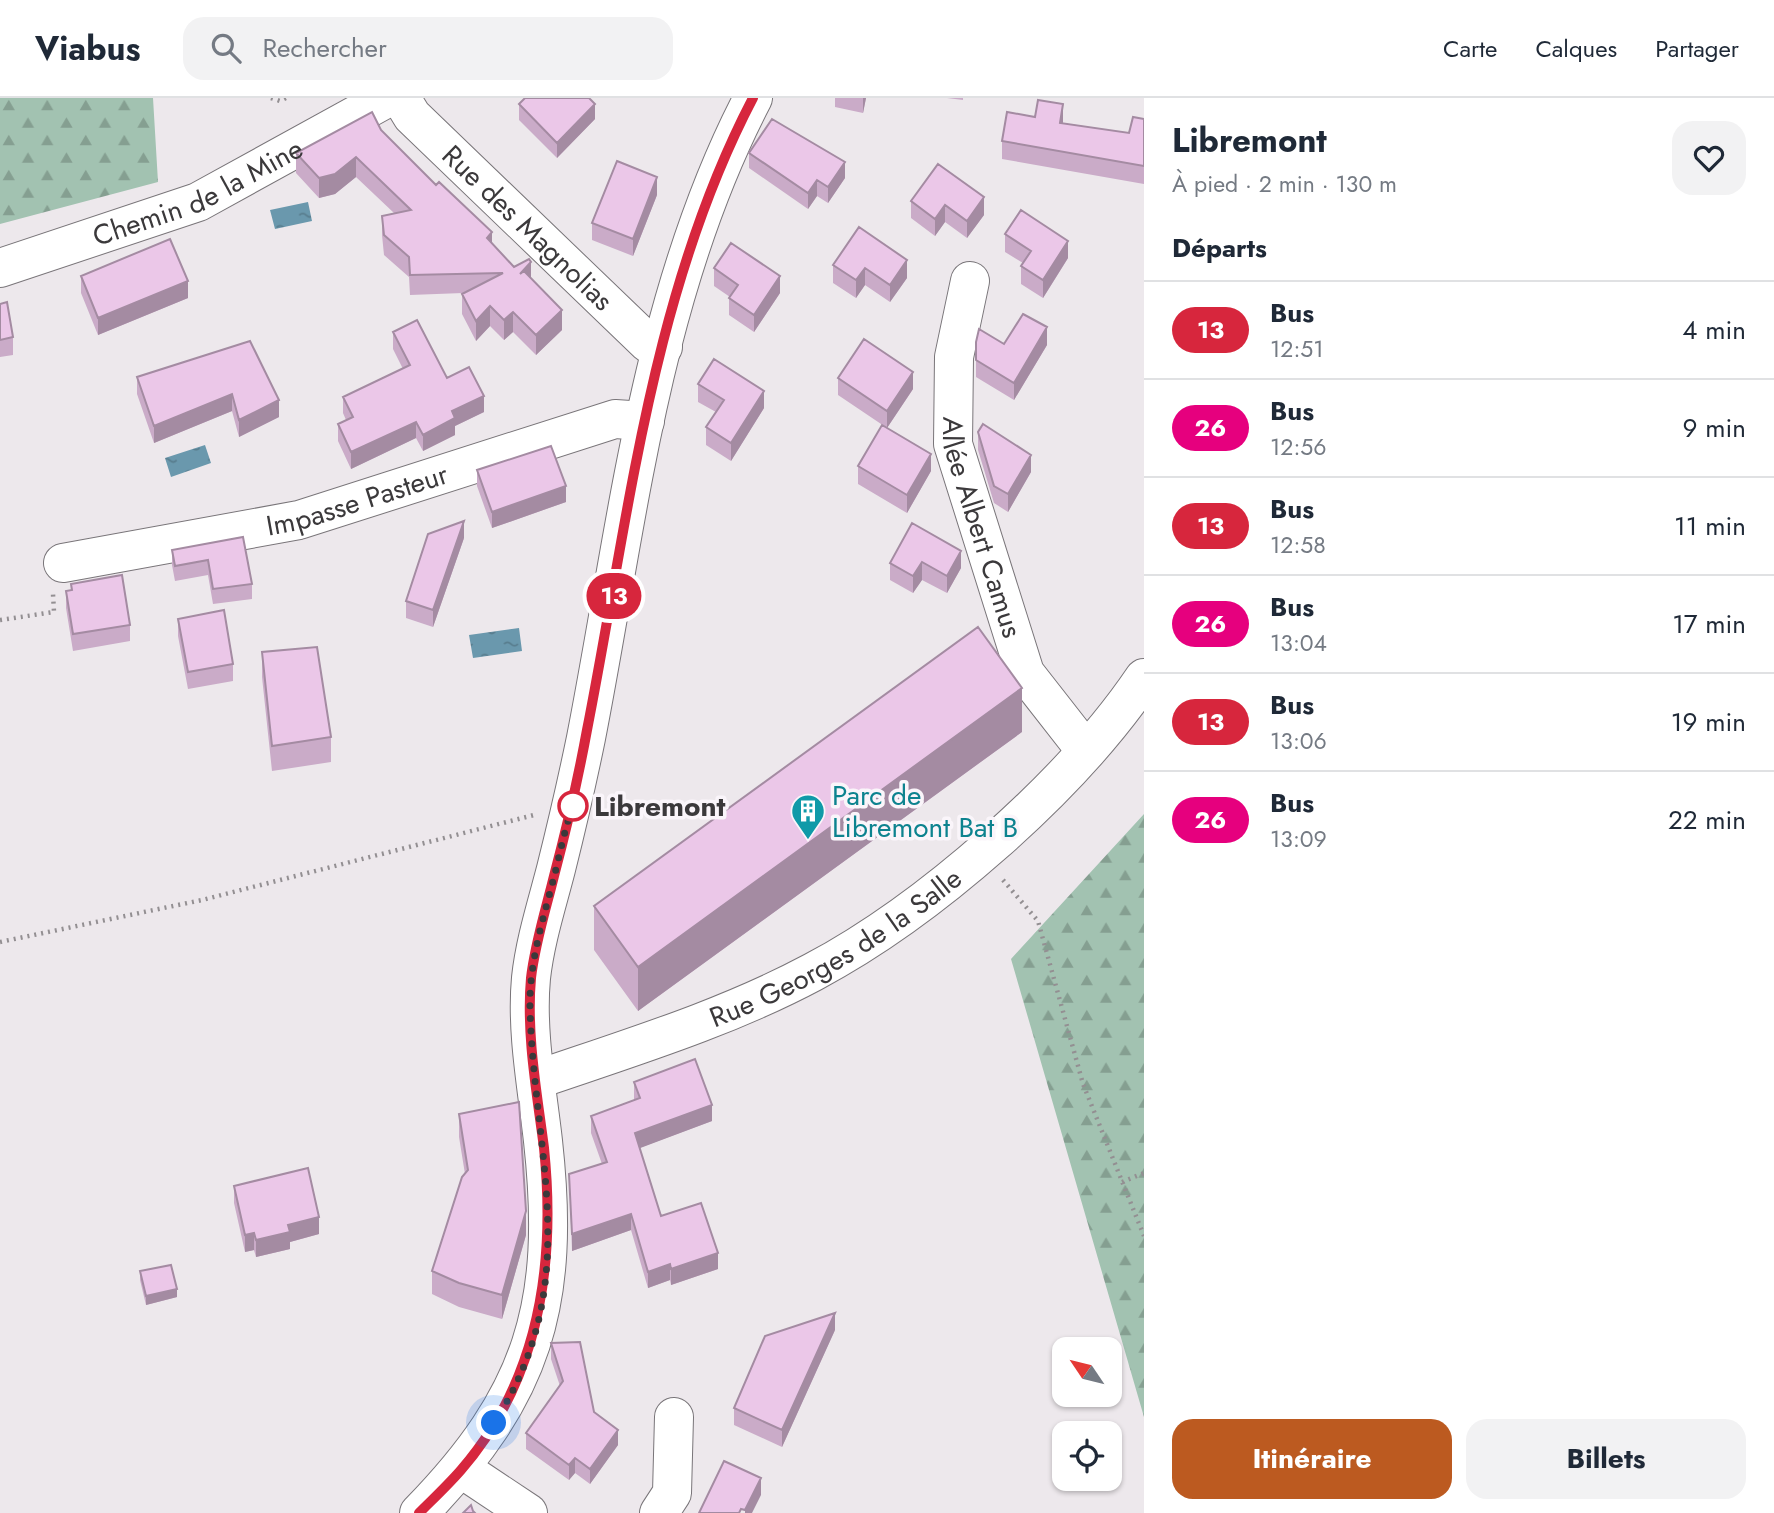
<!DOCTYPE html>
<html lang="fr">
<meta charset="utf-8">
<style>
:root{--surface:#fff;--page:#f2f2f3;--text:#1f2937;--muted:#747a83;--line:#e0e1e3;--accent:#bc5a20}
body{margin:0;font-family:Jost,sans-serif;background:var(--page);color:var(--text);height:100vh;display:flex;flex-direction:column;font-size:26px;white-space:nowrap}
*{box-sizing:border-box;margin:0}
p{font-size:23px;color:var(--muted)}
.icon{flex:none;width:38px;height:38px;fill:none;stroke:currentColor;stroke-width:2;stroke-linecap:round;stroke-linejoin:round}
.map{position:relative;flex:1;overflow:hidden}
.sheet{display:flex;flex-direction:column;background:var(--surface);width:630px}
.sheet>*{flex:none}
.badge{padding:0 14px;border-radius:23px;font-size:24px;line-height:46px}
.needle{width:46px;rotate:305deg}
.fabs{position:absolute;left:1052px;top:1239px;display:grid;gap:14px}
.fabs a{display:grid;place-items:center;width:70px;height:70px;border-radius:14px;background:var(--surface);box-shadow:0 2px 5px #0004;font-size:35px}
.you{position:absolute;width:35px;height:35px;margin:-18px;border:5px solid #fff;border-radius:50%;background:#1a73e8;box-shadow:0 0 0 10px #1a73e833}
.map>.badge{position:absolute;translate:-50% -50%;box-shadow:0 0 0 4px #fff}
h2{padding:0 28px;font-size:26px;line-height:63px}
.round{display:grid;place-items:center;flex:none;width:74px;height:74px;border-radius:21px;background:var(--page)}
.overview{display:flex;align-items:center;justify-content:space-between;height:119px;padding:0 28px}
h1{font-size:33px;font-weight:700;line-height:52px}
.primary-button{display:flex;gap:14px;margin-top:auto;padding:14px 28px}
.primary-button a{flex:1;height:80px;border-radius:21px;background:var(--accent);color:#fff;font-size:28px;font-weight:700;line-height:80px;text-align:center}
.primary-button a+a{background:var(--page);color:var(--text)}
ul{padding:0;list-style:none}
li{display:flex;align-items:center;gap:21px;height:98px;padding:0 28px;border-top:2px solid var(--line)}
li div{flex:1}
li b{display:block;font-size:26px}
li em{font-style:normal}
li .badge{min-width:77px;font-weight:700;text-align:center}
header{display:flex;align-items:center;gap:42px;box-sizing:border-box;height:98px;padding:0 35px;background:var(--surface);border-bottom:2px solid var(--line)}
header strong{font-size:33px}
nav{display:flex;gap:38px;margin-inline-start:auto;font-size:24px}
.search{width:490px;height:63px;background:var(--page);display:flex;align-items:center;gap:18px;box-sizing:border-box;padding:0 24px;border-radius:21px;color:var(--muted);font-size:26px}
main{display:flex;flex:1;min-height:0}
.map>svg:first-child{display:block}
</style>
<header>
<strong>Viabus</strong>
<div class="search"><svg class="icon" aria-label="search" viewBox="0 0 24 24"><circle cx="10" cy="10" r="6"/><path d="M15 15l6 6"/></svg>Rechercher</div>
<nav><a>Carte</a><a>Calques</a><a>Partager</a></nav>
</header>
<main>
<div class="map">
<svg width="1144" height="1415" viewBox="0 0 1144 1415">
<defs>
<pattern id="forest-firs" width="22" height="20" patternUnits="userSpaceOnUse" patternTransform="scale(1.75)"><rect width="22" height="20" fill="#a2c2b1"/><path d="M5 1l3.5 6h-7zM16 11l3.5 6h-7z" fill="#859f91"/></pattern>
<pattern id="water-ripples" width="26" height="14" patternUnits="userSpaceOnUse" patternTransform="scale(1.75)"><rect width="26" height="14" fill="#6a98ad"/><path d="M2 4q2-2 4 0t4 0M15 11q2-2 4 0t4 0" fill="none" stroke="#587d8e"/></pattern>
</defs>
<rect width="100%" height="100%" fill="#ede8ec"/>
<path fill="url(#forest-firs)" d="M0 0H153L158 84 0 126Z
M1144 716V1319L1011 861Z"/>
<path fill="url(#water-ripples)" d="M308 104 312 123 275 131 270 112Z
M205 347 211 365 171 379 165 360Z
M519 530 522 553 473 560 469 537Z"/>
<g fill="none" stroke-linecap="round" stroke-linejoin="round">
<g stroke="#797579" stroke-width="40">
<g id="minor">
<path id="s1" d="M401 0 412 18 648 245 663 249"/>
<path id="s2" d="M0 170 198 104 387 0"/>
<path id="s3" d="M970 183 954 259 953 346 1025 575 1086 653"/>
<path id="s4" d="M63 465 299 422 615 321 645 323"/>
<path id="s5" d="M536 982C629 950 725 921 813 874 928 813 1071 688 1144 580"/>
<path d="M462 1371 528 1415"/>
<path d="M419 1415C534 1297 561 1206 543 1043 537 990 526 933 531 880 535 843 547 806 556 771 567 727 577 684 586 640 628 425 650 197 753 0"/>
<path d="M659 1415 672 1395 674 1319"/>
</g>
</g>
<path stroke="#938f92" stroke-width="4.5" stroke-dasharray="2 5" stroke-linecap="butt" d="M271 0 280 3 286 0
M0 522 54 514 53 496
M1003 782 1038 823 1083 986 1144 1138
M0 844 202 802 534 717
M1122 1084 1144 1075"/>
<use href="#minor" stroke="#fff" stroke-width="38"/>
</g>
<path fill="#caabc8" d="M835 0H866L863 15 835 9Z
M947 0H963V2Z
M519 6 595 21 557 60 519 22Z
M1144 21V86L1002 61V43L1063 25 1129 35Z
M381 32 514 169 531 180 562 232 536 257 513 234 504 242 490 228 476 243 462 216V196L463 195 410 197 409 179 384 157 382 137V118L394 115 356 79 335 96 319 100 296 75V55Z
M749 55 845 80 828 105 817 98 808 111 749 70Z
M938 66 984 117 967 140 945 124 935 138 911 120V103Z
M657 97 633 158 592 142V125Z
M859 129 907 180 890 204 865 187 856 200 833 185V167Z
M1005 136 1068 160 1043 200 1021 186V168L1023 165 1005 154Z
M714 170 780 195 754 234 729 217V200L730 199 714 188Z
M81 178 188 200 98 237 81 195Z
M0 206 13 239V257L0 259Z
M393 234 484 314 455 328V337L423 353 416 340 351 371 338 343V326L346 322 343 315V299L403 271 393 251Z
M250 243 279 319 239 339 232 313 154 345 137 296V279Z
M976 244 1004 246 1047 247 1014 302 976 279Z
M838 280 913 291 887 330 838 297Z
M698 286 764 310 731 363 706 347V329L716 314 698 304Z
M978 334 1031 374 1008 414 994 405 978 352Z
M858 368 931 373 907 415 858 386Z
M477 372 566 404 492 430 477 388Z
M912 425 961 470 947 495 922 482 913 495 890 482V465Z
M243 439 252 486V501L213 506 208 477 175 483 172 467V452Z
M464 440 433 529 406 520V503Z
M71 486 130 527V543L73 553 66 510V493L71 492Z
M178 521 233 566V583L188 591 178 538Z
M262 554 331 639V664L272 673 262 579Z
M1022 634 638 913 594 852V808Z
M634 984 712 1023 639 1050 661 1118 718 1171 671 1187 670 1182 648 1190 631 1132 572 1153 569 1076 602 1066 591 1035V1018L634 1002Z
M459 1016 526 1137 502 1221 459 1209 432 1196V1173L465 1076 459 1039Z
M234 1088 319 1136 290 1144V1151L256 1159 254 1152 245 1154 234 1105Z
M140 1173 177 1199 146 1207 140 1182Z
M835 1232 782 1349 734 1327V1310Z
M551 1245 594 1314 618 1347 590 1386 575 1375 569 1382 526 1351V1335L560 1288 551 1261Z"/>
<path fill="#a48ba2" d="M863 0H866L863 15Z
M595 6V21L557 60V45Z
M1063 6V24L1060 42V25Z
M356 59V79L335 96 319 100V80Z
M845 64V80L828 105V89Z
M657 79V97L633 158V141Z
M817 82V98L808 111V95Z
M984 99V117L967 140V123Z
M945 107V124L935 138V121Z
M492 134V154L487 140Z
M1068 143V160L1043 200V182Z
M907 162V180L890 204V187Z
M531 164V183L520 176Z
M865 170V187L856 200V182Z
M780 178V195L754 234V217Z
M188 183V200L98 237V220Z
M490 208V228L476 243V223Z
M562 212V232L536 257V237Z
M513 214V234L504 242V222Z
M1047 229V247L1014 302V285Z
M913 274V291L887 330V313Z
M764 293V310L731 363V345Z
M232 296V313L154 345V328Z
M484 298V314L455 328V337L423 353V337L452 313Z
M279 302V319L239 339V322Z
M416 324V340L351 371V354Z
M931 356V373L907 415V397Z
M1031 357V374L1008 414V396Z
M566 388V404L492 430V414Z
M464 423V440L433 529V512Z
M961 453V470L947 495V478Z
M922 464V482L913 495V478Z
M1022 590V634L638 913V869Z
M712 1007V1023L635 1052V1035Z
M526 1113V1137L502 1221V1197Z
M631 1116V1132L572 1153V1136Z
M319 1119V1136L290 1144V1151L256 1159V1142L288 1127Z
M254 1135V1152L245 1154V1137Z
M718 1155V1171L671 1187V1171Z
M670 1166V1182L648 1190V1174Z
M177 1191V1199L146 1207V1198Z
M835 1215V1232L782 1349V1332Z
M618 1332V1347L590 1386V1371Z
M575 1360V1375L569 1382V1367Z
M761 1380V1397L752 1415H745V1412Z"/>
<path fill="#ebc7e8" stroke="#a48ba2" stroke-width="2" d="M525 0H589L595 6 557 45 519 6Z
M1038 2 1063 6 1060 25 1129 35 1133 19 1144 21V68L1002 43 1007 14 1035 19Z
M372 14 381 32 436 87 439 84 492 134 487 140 514 169 529 161 531 164 520 176 524 173 562 212 536 237 513 214 504 222 490 208 476 223 462 196 503 175 410 177 409 159 384 137 382 118 411 112 356 59 335 76 319 80 296 55Z
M772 21 845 64 828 89 817 82 808 95 749 55Z
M617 63 657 79 633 141 592 125Z
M938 66 984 99 967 123 945 107 935 121 911 103Z
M1021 112 1068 143 1043 182 1021 168 1031 153 1005 136Z
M859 129 907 162 890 187 865 170 856 182 833 167Z
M170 141 188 183 98 220 81 178Z
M731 145 780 178 754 217 729 200 738 187 714 170Z
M7 204 13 239 0 242V206Z
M1023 216 1047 229 1014 285 976 262V244L979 231 1004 246Z
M417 222 447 280 469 269 484 298 452 313 455 320 423 337 416 324 351 354 338 326 353 319 343 299 410 267 393 234Z
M864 241 913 274 887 313 838 280Z
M250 243 279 302 239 322 232 296 154 328 137 279Z
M714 261 764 293 731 345 706 329 724 302 698 286Z
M983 326 1031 357 1008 396 994 388 978 334Z
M882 327 931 356 907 397 858 368Z
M551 348 566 388 492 414 477 372Z
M464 423 433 512 406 503 428 436Z
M912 425 961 453 947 478 922 464 913 478 890 465Z
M243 439 252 486 213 491 208 462 175 468 172 452Z
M122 477 130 527 73 536 66 493 72 492 71 486Z
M224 512 233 566 188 574 178 521Z
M978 529 1022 590 638 869 594 808Z
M317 549 331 639 272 648 262 554Z
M695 961 712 1007 635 1035 661 1118 701 1105 718 1155 671 1171 670 1166 648 1174 631 1116 572 1136 569 1076 607 1064 591 1018 640 1000 634 984Z
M519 1004 526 1113 502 1197 459 1185 432 1173 462 1079 468 1072 459 1016Z
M308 1070 319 1119 288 1127 290 1134 256 1142 254 1135 245 1137 234 1088Z
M171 1167 177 1191 146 1198 140 1173Z
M835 1215 782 1332 734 1310 765 1238Z
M580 1244 594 1314 618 1332 590 1371 575 1360 569 1367 526 1335 563 1283 551 1245Z
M724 1363 761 1380 745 1412 741 1411 739 1415H699Z
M471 1407 473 1413 475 1415H463Z"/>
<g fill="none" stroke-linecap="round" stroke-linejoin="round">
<g stroke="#fff" stroke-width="16">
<path id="line" d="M419 1415C433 1401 448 1387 461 1372 540 1281 556 1166 544 1050 537 995 526 936 531 880 535 845 546 811 554 778 567 729 578 681 587 632 629 419 651 195 753 0"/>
</g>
<use href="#line" stroke="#d7263d" stroke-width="10"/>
<path stroke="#3b393b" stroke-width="7" stroke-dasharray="0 12.6" d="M494 1325C585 1185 534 1059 530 910 529 865 543 822 554 779 560 756 565 729 573 708"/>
</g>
<defs>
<g id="building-pin" transform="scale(1.75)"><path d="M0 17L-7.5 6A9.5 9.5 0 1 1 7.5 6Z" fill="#0f9aa8" stroke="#faf5fa"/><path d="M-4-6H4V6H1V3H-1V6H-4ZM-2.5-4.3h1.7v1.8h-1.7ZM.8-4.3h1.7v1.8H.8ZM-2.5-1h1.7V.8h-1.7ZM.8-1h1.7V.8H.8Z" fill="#fff"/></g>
</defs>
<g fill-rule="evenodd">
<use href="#building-pin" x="808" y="713"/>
</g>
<circle fill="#fff" stroke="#d7263d" stroke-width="3.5" cx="573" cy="708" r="14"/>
<g text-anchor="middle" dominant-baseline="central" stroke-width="7" stroke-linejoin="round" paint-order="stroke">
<g font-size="28" fill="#3b393b" stroke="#faf5fa">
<text stroke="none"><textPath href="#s2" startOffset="212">Chemin de la Mine</textPath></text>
<text stroke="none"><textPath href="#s1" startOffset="182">Rue des Magnolias</textPath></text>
<text stroke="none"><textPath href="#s4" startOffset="301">Impasse Pasteur</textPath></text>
<text stroke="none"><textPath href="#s3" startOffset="252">Allée Albert Camus</textPath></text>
<text stroke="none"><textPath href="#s5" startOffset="329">Rue Georges de la Salle</textPath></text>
</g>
<g font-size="28" fill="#0d838f" stroke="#faf5fa" text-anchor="start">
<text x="832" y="697">Parc de<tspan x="832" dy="32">Libremont Bat B</tspan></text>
</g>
<g font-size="28" font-weight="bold" fill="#3b393b" stroke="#faf5fa" text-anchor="start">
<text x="594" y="708">Libremont</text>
</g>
</g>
</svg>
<div class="fabs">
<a><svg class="needle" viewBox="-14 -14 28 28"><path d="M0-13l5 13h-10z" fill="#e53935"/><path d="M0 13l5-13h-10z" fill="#747a83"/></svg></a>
<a><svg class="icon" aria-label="locate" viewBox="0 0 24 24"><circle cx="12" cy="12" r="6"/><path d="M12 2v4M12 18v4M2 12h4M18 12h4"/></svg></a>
</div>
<div class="you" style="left:494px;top:1325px"></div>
<b class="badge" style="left:614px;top:498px;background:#d7263d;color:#fff">13</b>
</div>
<section class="sheet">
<div class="overview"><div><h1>Libremont</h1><p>À pied · 2 min · 130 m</p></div><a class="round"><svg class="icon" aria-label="heart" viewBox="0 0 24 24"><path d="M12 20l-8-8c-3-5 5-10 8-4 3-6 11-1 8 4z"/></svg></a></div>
<h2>Départs</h2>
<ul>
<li><span class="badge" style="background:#d7263d;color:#fff">13</span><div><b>Bus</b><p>12:51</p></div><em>4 min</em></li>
<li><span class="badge" style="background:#e6007e;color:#fff">26</span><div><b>Bus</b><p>12:56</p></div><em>9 min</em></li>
<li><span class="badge" style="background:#d7263d;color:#fff">13</span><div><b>Bus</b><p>12:58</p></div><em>11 min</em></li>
<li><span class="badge" style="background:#e6007e;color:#fff">26</span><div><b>Bus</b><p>13:04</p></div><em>17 min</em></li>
<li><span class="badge" style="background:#d7263d;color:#fff">13</span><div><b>Bus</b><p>13:06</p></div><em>19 min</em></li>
<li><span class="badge" style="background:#e6007e;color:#fff">26</span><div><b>Bus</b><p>13:09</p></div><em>22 min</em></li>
</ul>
<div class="primary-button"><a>Itinéraire</a><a>Billets</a></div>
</section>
</main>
